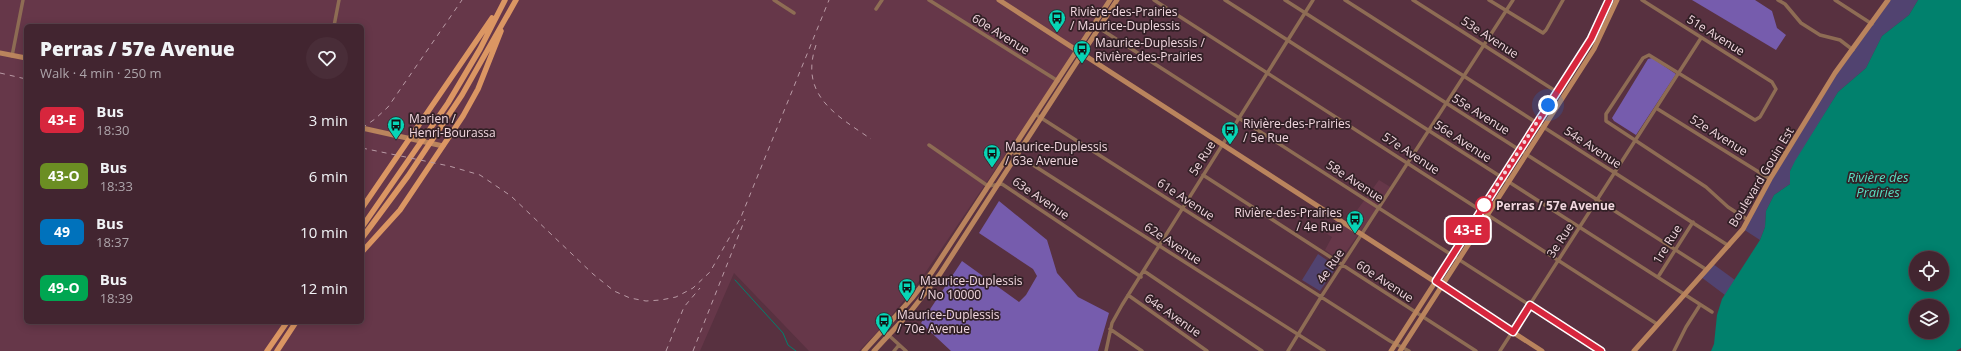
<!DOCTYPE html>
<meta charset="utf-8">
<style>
:root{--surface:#422530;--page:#492d38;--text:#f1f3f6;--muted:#aea5ab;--line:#5a424c}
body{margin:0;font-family:"Open Sans",sans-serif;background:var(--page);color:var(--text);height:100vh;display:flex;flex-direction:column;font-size:15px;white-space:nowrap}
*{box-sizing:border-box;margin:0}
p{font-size:13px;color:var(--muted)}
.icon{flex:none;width:22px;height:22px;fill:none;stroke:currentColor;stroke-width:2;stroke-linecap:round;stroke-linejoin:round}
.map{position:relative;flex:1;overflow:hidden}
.sheet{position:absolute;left:24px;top:24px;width:340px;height:300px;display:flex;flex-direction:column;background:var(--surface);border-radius:6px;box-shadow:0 2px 10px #0003,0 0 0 1px var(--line)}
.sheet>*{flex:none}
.badge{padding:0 8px;border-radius:6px;font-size:14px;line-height:26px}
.buttons{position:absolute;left:1909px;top:251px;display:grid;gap:8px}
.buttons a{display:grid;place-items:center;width:40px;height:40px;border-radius:50%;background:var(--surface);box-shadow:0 2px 10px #0003,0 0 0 1px var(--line);font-size:20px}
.you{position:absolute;width:20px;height:20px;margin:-10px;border:3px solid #fff;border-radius:50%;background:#1a73e8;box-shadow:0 0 0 6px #1a73e833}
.map>.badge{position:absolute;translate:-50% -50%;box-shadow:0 0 0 2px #fff}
.round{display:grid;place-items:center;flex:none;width:42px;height:42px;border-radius:21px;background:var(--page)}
.head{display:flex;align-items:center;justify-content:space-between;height:68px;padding:0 16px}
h1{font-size:19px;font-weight:800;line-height:30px}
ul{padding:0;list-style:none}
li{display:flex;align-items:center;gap:12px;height:56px;padding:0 16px}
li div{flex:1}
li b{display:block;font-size:15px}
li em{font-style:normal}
li .badge{min-width:44px;font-weight:700;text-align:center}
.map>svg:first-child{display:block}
</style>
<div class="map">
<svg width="1961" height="351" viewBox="0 0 1961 351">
<rect width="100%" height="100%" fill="#583140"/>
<path fill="#663749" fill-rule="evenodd" d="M0 0H1110L923 276 884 325 859 351H809L734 273 700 351H0ZM26 26H362V322H26Z
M1379 180 1392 188 1340 260 1325 250 1332 237 1324 232 1338 218 1347 224Z"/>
<path fill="#514370" d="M1888 0H1918L1909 15 1882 36 1866 68 1838 92 1790 171V184L1774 195 1766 211 1765 227 1760 240 1743 229 1835 73Z
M1318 254 1334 265 1336 268 1320 291 1302 280Z
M1713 264 1735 280 1725 295 1701 277Z"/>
<path fill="#765cad" d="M1692 0H1755L1772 11 1777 28 1786 35 1776 50Z
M1652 58 1676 74 1636 135 1614 121 1612 118 1648 59Z
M999 201 1047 240 1057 273 1078 297 1109 313 1098 351H951L921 323 962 261 1019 302 1026 295 1037 276 1033 269 979 233Z"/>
<path fill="#01816d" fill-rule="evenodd" d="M1918 0H1961V348L1956 351H1711L1714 344 1717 315 1722 299 1760 240 1765 227 1766 211 1774 195 1790 184V171L1795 161 1838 92 1866 68 1882 36 1909 15ZM1916 258H1942V284H1916ZM1916 306H1942V332H1916Z"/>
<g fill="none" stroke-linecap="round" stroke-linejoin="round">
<path stroke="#01816d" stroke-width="1" d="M735 280 783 333 788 345 796 351"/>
<path stroke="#8e6c54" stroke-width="3.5" d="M774 0 794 13
M929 0 1058 81
M1154 0 1657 324
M1225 0 1712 312
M1285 0 1707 270
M1345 0 1729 246
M1413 0 1557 92
M1489 0 1543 33 1546 30 1563 0
M1642 0 1772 82 1776 89 1760 117 1755 120 1649 55 1643 58 1606 114V121L1706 187 1728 207 1748 220
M1778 0 1785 4 1801 23 1820 35 1840 40 1853 50
M1835 0 1872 24
M876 9 882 0
M334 26 339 0
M1099 28 1601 351
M12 56 23 0
M1656 108 1770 179
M1035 114 1390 341 1409 351
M929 145 988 186 1002 184 1005 186 1141 277
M1011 151 1324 351
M1203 175 1476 351
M1144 271 1262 351
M1658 277 1693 222
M1128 295 1207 351
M1110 329 1142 351
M883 330 906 351
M894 351 899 345
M1106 351 1112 323 1122 305 1313 0
M1288 351 1321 297 1513 0
M1500 351 1701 38
M1674 351 1686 327 1700 305"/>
<path stroke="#ba845d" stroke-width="5" d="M999 0 1542 351
M0 53 26 58
M362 128 443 146
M864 351 913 297 932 272 1110 0
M874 351 911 311 940 274 1117 0
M1391 351 1586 47 1609 0
M1400 351 1594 49 1617 0
M1634 351 1743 229 1770 179 1835 73 1888 0"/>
<path stroke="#db9663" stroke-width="5.5" d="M362 208 492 18
M362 227 448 103 480 49 505 0
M362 238 408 176 462 95 516 0
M362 252 400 210 463 116 478 89 501 31
M267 351 287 322
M277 351 296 322"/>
<path stroke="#b99aa5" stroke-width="1" stroke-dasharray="5 5" stroke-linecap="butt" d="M816 45C799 95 836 115 871 139
M0 73 26 79
M362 128 375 119 388 107 462 0
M362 148 449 166 480 175 511 196 593 274 614 291 630 298 646 301 661 300 676 297 693 288 710 272 741 217 829 0
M666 351 684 307 700 288
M693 351 745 219"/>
</g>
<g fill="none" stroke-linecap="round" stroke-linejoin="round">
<g stroke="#fff" stroke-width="9">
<path id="line" d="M1601 351 1530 305 1513 332 1436 281 1591 39 1609 0"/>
</g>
<use href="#line" stroke="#d7263d" stroke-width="6"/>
<path stroke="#f1d7df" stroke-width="4" stroke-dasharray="0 7.2" d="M1484 205 1481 210 1548 105"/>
</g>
<defs>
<g id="bus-pin" transform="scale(0.9)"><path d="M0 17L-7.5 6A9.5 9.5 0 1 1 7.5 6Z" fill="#07d5b6" stroke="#322026"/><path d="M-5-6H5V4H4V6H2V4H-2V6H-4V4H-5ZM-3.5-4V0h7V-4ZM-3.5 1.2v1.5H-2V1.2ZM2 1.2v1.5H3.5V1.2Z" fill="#111"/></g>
</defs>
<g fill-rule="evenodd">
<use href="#bus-pin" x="1057" y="18"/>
<use href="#bus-pin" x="1082" y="49"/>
<use href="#bus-pin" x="396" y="125"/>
<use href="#bus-pin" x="1230" y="130"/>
<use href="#bus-pin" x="992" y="153"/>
<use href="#bus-pin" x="1355" y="219"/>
<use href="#bus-pin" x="907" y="287"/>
<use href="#bus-pin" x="884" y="321"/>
</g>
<circle fill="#fff" stroke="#d7263d" stroke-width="2" cx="1484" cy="205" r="8"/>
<g text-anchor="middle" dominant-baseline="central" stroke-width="3.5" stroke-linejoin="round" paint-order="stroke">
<g font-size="12" fill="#f1d7df" stroke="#322026" text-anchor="start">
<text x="1070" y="11">Rivière-des-Prairies<tspan x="1070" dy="14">/ Maurice-Duplessis</tspan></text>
<text x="1095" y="42">Maurice-Duplessis /<tspan x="1095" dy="14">Rivière-des-Prairies</tspan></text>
<text x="409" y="118">Marien /<tspan x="409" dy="14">Henri-Bourassa</tspan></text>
<text x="1243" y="123">Rivière-des-Prairies<tspan x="1243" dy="14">/ 5e Rue</tspan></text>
<text x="1005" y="146">Maurice-Duplessis<tspan x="1005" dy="14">/ 63e Avenue</tspan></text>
<text x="1342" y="212" text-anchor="end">Rivière-des-Prairies<tspan x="1342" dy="14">/ 4e Rue</tspan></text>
<text x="920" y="280">Maurice-Duplessis<tspan x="920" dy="14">/ No 10000</tspan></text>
<text x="897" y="314">Maurice-Duplessis<tspan x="897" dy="14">/ 70e Avenue</tspan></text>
</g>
<g font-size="12" fill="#f1d7df" stroke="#322026">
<text transform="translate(1001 34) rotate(32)">60e Avenue</text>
<text transform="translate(1716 35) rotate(32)">51e Avenue</text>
<text transform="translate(1490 37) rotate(33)">53e Avenue</text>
<text transform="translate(1481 114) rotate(32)">55e Avenue</text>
<text transform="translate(1719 135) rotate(32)">52e Avenue</text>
<text transform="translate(1463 141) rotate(33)">56e Avenue</text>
<text transform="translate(1593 147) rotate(33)">54e Avenue</text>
<text transform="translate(1411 153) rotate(33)">57e Avenue</text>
<text transform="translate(1202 158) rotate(-58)">5e Rue</text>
<text transform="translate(1761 177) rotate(-59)">Boulevard Gouin Est</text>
<text transform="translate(1355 181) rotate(33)">58e Avenue</text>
<text transform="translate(1041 198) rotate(34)">63e Avenue</text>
<text transform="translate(1186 199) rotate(33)">61e Avenue</text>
<text transform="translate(1560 240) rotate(-57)">3e Rue</text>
<text transform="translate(1173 243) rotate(33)">62e Avenue</text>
<text transform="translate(1667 244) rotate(-58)">1re Rue</text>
<text transform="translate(1330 266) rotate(-56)">4e Rue</text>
<text transform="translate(1385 281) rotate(33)">60e Avenue</text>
<text transform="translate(1173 315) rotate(35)">64e Avenue</text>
</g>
<g font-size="12" font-weight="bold" fill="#f1d7df" stroke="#322026" text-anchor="start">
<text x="1496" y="205">Perras / 57e Avenue</text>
</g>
<g font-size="13" font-style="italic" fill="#58dec2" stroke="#322026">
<text x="1878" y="177">Rivière des<tspan x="1878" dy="15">Prairies</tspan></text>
</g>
</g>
</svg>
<div class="buttons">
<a><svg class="icon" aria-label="locate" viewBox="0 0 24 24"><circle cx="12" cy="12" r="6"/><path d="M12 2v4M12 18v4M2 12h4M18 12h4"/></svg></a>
<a><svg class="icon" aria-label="layers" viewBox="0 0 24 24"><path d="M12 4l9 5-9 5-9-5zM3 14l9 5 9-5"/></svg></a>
</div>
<div class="you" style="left:1548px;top:105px"></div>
<b class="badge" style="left:1468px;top:230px;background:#d7263d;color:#fff">43-E</b>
<section class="sheet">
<div class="head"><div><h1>Perras / 57e Avenue</h1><p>Walk · 4 min · 250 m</p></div><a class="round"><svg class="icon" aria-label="heart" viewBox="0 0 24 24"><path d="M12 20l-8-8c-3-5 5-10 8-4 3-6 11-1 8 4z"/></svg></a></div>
<ul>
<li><span class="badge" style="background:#d7263d;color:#fff">43-E</span><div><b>Bus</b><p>18:30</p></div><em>3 min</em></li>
<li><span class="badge" style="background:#6b8e23;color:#fff">43-O</span><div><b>Bus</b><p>18:33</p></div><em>6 min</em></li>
<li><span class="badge" style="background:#0072bc;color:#fff">49</span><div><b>Bus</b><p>18:37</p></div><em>10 min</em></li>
<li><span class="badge" style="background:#00a651;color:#fff">49-O</span><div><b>Bus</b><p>18:39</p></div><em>12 min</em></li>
</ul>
</section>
</div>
